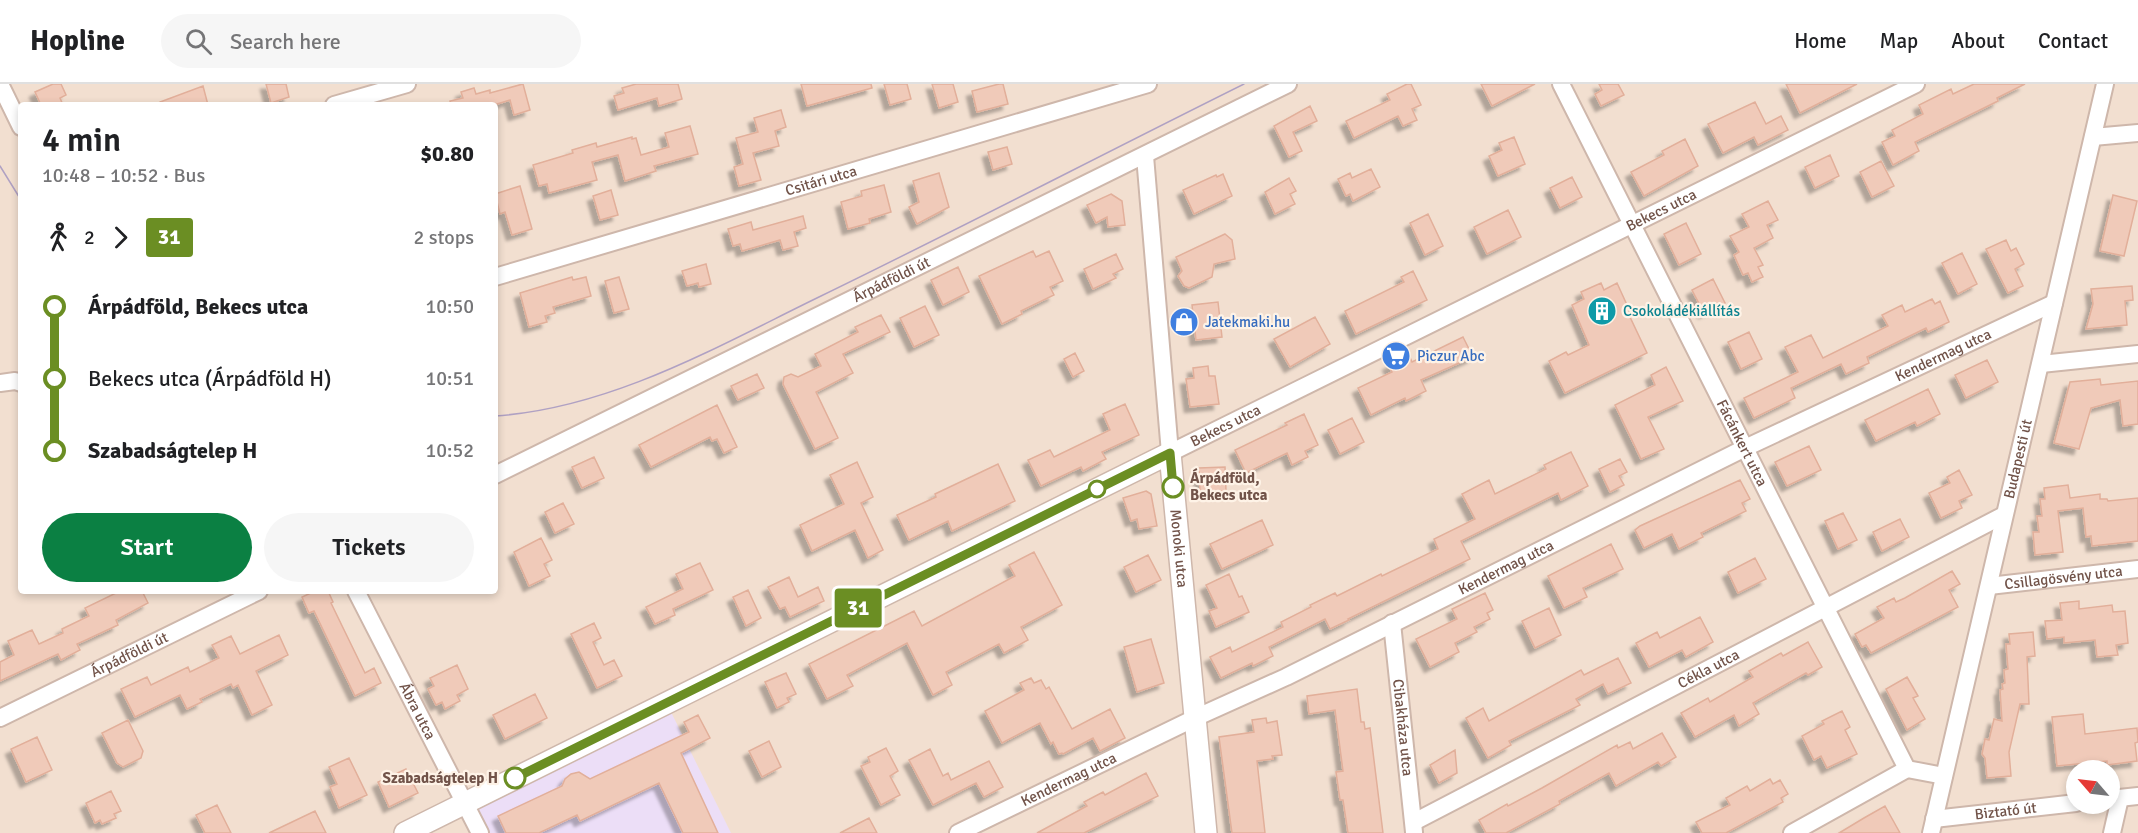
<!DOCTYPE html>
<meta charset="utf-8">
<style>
:root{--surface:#fff;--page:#f6f6f6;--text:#202124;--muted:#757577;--line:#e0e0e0;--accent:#0b8043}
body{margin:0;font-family:Signika,sans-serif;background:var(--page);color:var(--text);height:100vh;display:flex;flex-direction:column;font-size:22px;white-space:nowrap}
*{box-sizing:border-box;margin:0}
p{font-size:20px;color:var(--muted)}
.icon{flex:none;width:33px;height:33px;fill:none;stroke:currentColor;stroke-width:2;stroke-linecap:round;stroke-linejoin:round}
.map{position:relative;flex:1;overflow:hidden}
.drawer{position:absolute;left:18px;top:18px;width:480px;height:492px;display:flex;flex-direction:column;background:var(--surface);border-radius:6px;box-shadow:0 3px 9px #0003}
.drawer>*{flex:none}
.badge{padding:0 12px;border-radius:4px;font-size:21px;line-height:39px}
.needle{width:39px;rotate:298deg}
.fabs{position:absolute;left:2066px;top:676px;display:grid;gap:12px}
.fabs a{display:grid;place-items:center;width:54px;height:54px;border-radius:50%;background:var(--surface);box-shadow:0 3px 9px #0003;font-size:30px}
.map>.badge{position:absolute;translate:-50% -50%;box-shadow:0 0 0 3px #fff}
.legs{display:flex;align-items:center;gap:9px;height:66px;padding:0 24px;font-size:20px}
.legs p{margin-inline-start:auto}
.overview{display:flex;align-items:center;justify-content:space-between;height:102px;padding:0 24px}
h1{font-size:33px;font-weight:600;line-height:45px}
.cta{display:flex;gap:12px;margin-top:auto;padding:12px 24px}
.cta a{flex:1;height:69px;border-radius:36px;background:var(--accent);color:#fff;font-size:24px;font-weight:600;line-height:69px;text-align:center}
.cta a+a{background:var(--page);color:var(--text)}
ul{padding:0 24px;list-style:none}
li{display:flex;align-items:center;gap:21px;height:72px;font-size:22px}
li i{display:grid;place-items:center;width:9px;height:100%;margin:0 8px;background:currentColor}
li i::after{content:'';width:15px;height:15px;margin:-8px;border:4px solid;border-radius:50%;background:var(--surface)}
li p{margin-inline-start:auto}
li:first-child i{background:linear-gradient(#0000 50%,currentColor 0)}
li:last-child i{background:linear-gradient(currentColor 50%,#0000 0)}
header{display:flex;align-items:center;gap:36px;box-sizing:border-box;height:84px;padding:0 30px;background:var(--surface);border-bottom:2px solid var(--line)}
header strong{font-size:28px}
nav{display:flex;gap:33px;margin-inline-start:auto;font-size:21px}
.search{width:420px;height:54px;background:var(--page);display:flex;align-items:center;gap:15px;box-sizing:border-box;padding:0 21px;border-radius:33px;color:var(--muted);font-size:22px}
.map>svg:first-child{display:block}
</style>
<header>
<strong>Hopline</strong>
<div class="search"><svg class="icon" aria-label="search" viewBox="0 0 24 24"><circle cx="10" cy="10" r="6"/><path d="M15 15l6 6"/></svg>Search here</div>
<nav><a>Home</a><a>Map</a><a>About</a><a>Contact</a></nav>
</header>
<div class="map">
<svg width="2138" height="749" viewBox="0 0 2138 749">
<defs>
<filter id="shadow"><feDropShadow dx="-5.5" dy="5.5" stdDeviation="1.5" flood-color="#0004"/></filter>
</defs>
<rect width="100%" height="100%" fill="#fbefe1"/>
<path fill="#f2dfd0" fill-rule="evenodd" d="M0 0H2138V749H0ZM21 21H495V507H21ZM2076 687H2109V720H2076Z"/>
<path fill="#ecdef7" d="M668 622 731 749H490L475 719Z"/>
<path fill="#f0cab9" stroke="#e2af9a" stroke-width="1.5" filter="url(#shadow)" d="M53 0H61L66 11 60 14 63 21H41L35 8Z
M266 0H286L289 13 271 19Z
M523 0 530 26 514 31 510 16 494 21H451L450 17 463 14 461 8 474 4 476 10 490 6V9Z
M636 0H678L682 15 659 22 657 14 618 26 614 12 624 9 622 4Z
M801 0H871L872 4 807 22Z
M884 0H907L911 15 890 21Z
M932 0H953L958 18 939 24Z
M999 0H1003L1008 20 977 28 972 7Z
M1407 0H1411L1421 21 1412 25 1417 36 1403 42 1398 32 1354 54 1346 37 1390 16 1387 10Z
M1481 0H1535L1492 22Z
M1599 0H1618L1624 11 1601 22 1595 10 1602 6Z
M1786 0H1857L1800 29Z
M1974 0H2025L1997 14 1998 17 1915 58 1919 67 1893 81 1882 58 1895 52 1892 46 1923 30 1919 21 1951 5 1953 10Z
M203 2 208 21H160V18Z
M1755 18 1766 40 1781 32 1788 46 1758 61 1754 53 1723 69 1708 40Z
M1310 22 1317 37 1293 48 1302 67 1289 73 1274 42Z
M781 26 786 43 775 47 779 62 753 69 761 96 739 102 734 83 743 80 736 54 758 48 754 34Z
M690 42 698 70 654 82 656 87 625 97 618 71 592 78 597 96 549 109 547 100 539 102 533 81 573 69 572 66 596 59 597 63 632 53V55L636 54 641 71 669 63 665 49Z
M1514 53 1525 80 1498 92 1489 72 1502 66 1499 59Z
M1685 55 1698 82 1644 112 1631 88 1664 71 1662 67Z
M1007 63 1012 80 993 86 988 68Z
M1830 71 1839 92 1815 104 1805 83Z
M1881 77 1894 102 1872 113 1860 88Z
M1371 85 1380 103 1353 117 1350 110 1346 112 1338 95 1350 89 1352 94Z
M939 89 949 123 917 140 909 123 919 118 913 97Z
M1223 90 1232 112 1194 130 1183 106 1216 91 1217 93Z
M1572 93 1582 113 1560 124 1550 104Z
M1289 94 1296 107 1290 110 1295 120 1275 130 1265 108Z
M884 101 891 128 869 135 870 139 848 145 841 118 862 112 861 107Z
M520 102 532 145 512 151 505 128 500 130 495 110Z
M611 106 618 131 600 136 593 112Z
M1111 110 1122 117 1125 141 1108 143 1107 133 1096 139 1087 121Z
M2113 111 2137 117 2124 172 2100 167Z
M1768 117 1778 136 1767 141 1773 154 1754 164 1763 181 1758 183 1763 193 1752 198 1748 189 1743 191 1734 171 1739 168 1730 152 1749 143 1742 130Z
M1508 126 1521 153 1487 170 1474 143Z
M1428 130 1443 162 1425 171 1410 139Z
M803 132 806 144 794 148 798 162 783 166 780 156 742 167 740 160 733 162 728 145 751 138 753 146Z
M1686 139 1701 170 1679 181 1664 150Z
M1225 150 1232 156 1235 175 1214 180 1212 193 1189 204 1184 202 1178 192 1182 187 1176 173Z
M2006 156 2011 167 2016 164 2024 180 2015 185 2023 202 2008 209 1986 165Z
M1033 167 1036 173 1049 167 1063 197 1050 203 1054 211 1021 227 1022 230 1002 240 979 192Z
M1962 169 1977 200 1958 210 1942 179Z
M1116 170 1123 185 1113 190 1116 194 1093 205 1084 185Z
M706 180 711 200 699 203 698 199 687 202 682 187Z
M958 183 969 208 943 221 931 196Z
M1413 187 1427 216 1356 250 1345 227 1404 198 1401 193Z
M572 193 573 196 586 193 591 212 553 223 555 229 545 232 547 238 529 243 520 209Z
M619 193 629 225 614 229 605 197Z
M1713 195 1725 219 1704 229 1692 206Z
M1601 199 1604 206 1617 199 1632 232 1630 233 1647 269 1565 309 1549 277 1566 268 1568 271 1589 261 1572 221 1584 215 1581 208Z
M2132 202 2133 216 2125 217 2127 241 2086 245 2093 220 2091 205Z
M1932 215 1935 220 1940 217 1949 238 1928 248 1926 244 1867 273 1869 279 1846 290 1841 280 1791 304 1795 314 1754 334 1744 314 1798 288 1785 263 1811 251 1823 274 1888 242 1882 231 1902 221 1905 228Z
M1218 218 1222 253 1196 256 1192 221Z
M925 222 939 251 914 263 900 234Z
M881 231 890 248 843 270 853 289 816 308 838 354 815 365 783 300 784 293 791 290 798 293 821 282 815 270 858 248 855 243Z
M1315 233 1330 260 1290 283 1274 255Z
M1749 248 1762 275 1741 285 1728 258Z
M1463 253 1473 273 1421 296 1426 307 1406 317 1405 314 1371 331 1358 304 1392 288 1388 281 1409 271 1412 278Z
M1075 269 1084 287 1073 293 1064 275Z
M1987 276 1998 298 1966 314 1955 291Z
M1208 282 1209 292H1215L1219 320 1190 323 1186 295 1194 294 1193 284Z
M1666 283 1683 317 1648 333 1664 365 1641 375 1615 321 1655 301 1651 291Z
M757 290 764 304 738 316 731 302Z
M2100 295 2101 301 2138 297V340L2123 342 2120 316 2091 324 2079 365 2054 359 2070 298Z
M1928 305 1940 330 1917 342 1915 338 1876 357 1865 336Z
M1125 320 1139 351 1102 368 1106 375 1083 387 1081 383 1041 402 1028 376 1050 366 1054 373 1110 346 1103 330Z
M717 321 737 363 724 369 717 355 712 357 710 353 651 383 639 361Z
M1304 330 1318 361 1305 367 1308 373 1292 381 1287 369 1246 389 1235 366 1287 341 1285 339Z
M1352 334 1364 358 1340 370 1328 346Z
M1809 362 1821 386 1787 402 1775 378Z
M1571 368 1588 402 1561 416 1558 409 1461 457 1470 475 1348 535 1349 536 1330 545 1325 535 1269 563 1273 572 1253 582 1252 579 1221 594 1210 573 1230 563 1232 568 1283 543 1281 538 1311 523 1310 521 1335 509 1337 512 1381 490 1382 492 1438 465 1434 455 1475 435 1462 410 1489 396 1495 410 1546 385 1544 381Z
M594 373 604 394 582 404 572 383Z
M1620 375 1627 388 1619 392 1624 401 1610 408 1599 385Z
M857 378 873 413 861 419 883 466 868 474 855 446 812 467 800 441 844 420 830 391Z
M998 380 1015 417 952 447 948 437 909 456 897 431 936 413 935 410Z
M1225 383 1226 407 1200 408 1199 384Z
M1959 386 1972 411 1959 417 1962 424 1941 434 1929 409 1950 399 1947 393Z
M1740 396 1750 415 1742 419 1746 427 1701 449 1703 453 1679 465 1672 450 1644 464 1635 446 1640 442Z
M2068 401 2070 414 2100 410V415H2107L2108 417 2138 414V457L2092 462 2091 452 2086 453 2083 424 2058 427 2063 468 2035 471 2033 448H2039L2037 432H2042L2040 415H2045L2044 404Z
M1146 407 1151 410 1157 442 1139 445 1137 435 1131 437 1123 414Z
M563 419 574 440 555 449 545 428Z
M1843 429 1857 456 1838 465 1825 437Z
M1900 435 1909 453 1882 467 1873 448Z
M1262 436 1273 461 1222 485 1210 460Z
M541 454 552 476 544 480 550 492 529 502 514 468Z
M1611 460 1623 485 1583 504 1587 513 1564 524 1548 492Z
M1034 468 1062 521 1021 543 1028 556 1004 569 999 560 946 588 952 601 933 611 907 559 847 591 853 602 827 615 809 580 914 527 922 542 1015 492 1009 481Z
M1148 471 1161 496 1136 508 1124 483Z
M1755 474 1766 495 1738 509 1728 488Z
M700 479 713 506 673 525 675 531 655 540 646 523 683 505 676 490Z
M1952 487 1960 500 1949 506 1958 523 1871 569 1866 561 1862 563 1855 550 1884 534 1877 523 1894 514 1896 518 1905 514Z
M1229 490 1239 513 1242 512 1249 528 1216 543 1209 527 1217 524 1206 501Z
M789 493 798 513 818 503 824 517 790 533 785 523 780 525 768 503Z
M748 506 761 534 746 542 733 513Z
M120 507H142L148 519 116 536 118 541 77 560 80 566 61 576 58 570 0 597V578L14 571 8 557 32 546 39 560 63 549 62 545 89 532 85 524Z
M315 507H328L333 518 331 519 365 589 374 584 381 599 355 612 314 527 309 529 302 513Z
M1485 509 1493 526 1487 529 1490 535 1474 543 1477 548 1455 559 1459 568 1430 583 1416 555 1457 535 1452 525Z
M2079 517V525L2112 521 2113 528 2125 527 2128 559 2116 561 2118 571 2097 573 2095 556 2064 559V553L2047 555 2045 537 2062 536 2060 519Z
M1549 524 1561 551 1535 564 1522 537Z
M1700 533 1713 558 1686 573 1682 566 1649 583 1636 559 1657 548 1660 554Z
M594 539 601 554 593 558 604 581 614 576 622 592 597 604 571 550Z
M2033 548 2035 572 2027 573 2029 620H2020L2009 668 2011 692 1987 694 1985 674 1982 670 1985 655 1989 656 1994 635 2002 637 2000 606 2003 605 2002 600 2005 599 2004 586 2008 585 2006 560H2010L2009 550Z
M279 551 288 571 256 587 272 621 252 631 238 601 233 604 231 600 200 615 202 618 187 625 180 611 135 633 121 605 147 593 151 601 188 583 190 588 219 574 212 561 231 552 240 570Z
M1151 555 1164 599 1137 608 1124 563Z
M1808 558 1822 583 1808 591 1806 589 1753 619 1759 630 1739 642 1734 631 1695 653 1681 629 1708 614 1710 618 1753 593 1749 587 1781 569 1783 572Z
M1618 574 1631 599 1608 610 1603 600 1576 615 1580 621 1509 657 1511 661 1488 674 1466 634 1483 624 1489 637 1581 586 1584 591Z
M457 581 468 605 457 611 460 617 445 625 442 618 436 621 428 605 434 602 430 594Z
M786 589 796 610 787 614 789 618 777 624 765 598Z
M1907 593 1918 612 1913 614 1925 635 1907 646 1886 605Z
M1031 594 1034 599 1041 596 1046 605 1049 603 1072 645 1110 625 1125 654 1100 667 1093 654 1063 670 1062 669 1059 670 1053 658 1051 660 1040 639 1002 659 985 627 1024 606 1020 599Z
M1357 605 1361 638H1364L1365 645 1370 644 1383 749H1348L1343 716H1340L1336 688 1343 687 1335 626 1309 630 1307 612Z
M535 610 547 634 505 655 493 631Z
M1842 627 1850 643 1845 646 1857 670 1827 684 1821 672 1814 676 1802 652 1824 640 1822 637Z
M2083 630 2085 650 2137 644 2138 658 2135 659 2137 677 2107 681V677L2057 682 2052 633Z
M698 631 710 654 681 669 718 749H683L659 699 580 737 577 731 539 749H506L498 732 562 702 565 695 571 690 579 688 590 695 689 648 684 638Z
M1266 634 1267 639 1277 637 1282 671 1272 672 1273 675 1257 677 1265 749H1232L1219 653 1254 648 1252 636Z
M128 636 143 667 141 674 123 683 117 679 102 649Z
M1662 649 1676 673 1661 682 1658 678 1616 702 1609 689 1559 717 1560 720 1506 749H1486L1479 736 1507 720 1508 722 1542 704 1617 661 1618 664 1630 658 1633 665Z
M37 653 52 686 26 698 11 665Z
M769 657 781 683 762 693 749 667Z
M886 664 898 687 890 692 900 711 881 721 861 682 870 678 868 673Z
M930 665 943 692 948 689 951 696 989 677 1003 703 984 713 976 699 933 721 909 676Z
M1455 666 1457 689 1439 699 1430 681Z
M349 674 367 711 339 724 330 703 337 700 329 683Z
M406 685 418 709 389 723 378 698Z
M1146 689 1158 712 1084 749H1037L1087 722 1084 718 1103 708 1105 711Z
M1770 695 1773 700 1780 696 1788 710 1781 714 1783 718 1726 749H1702L1696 738 1730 721 1726 714 1747 702 1750 707Z
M111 707 121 727 114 730 116 734 102 740 100 736 95 739 86 719Z
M217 721 231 749H205L196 731Z
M1885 722 1900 749H1839L1864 734Z
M315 727 326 749H269Z
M869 734 877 749H840Z"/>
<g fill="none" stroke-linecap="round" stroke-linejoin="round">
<g stroke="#ceb7ab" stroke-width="20">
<g id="minor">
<path d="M0 0 21 43"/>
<path id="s1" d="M1561 0C1678 228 1790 458 1907 685L1944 692"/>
<path d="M334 21 407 0"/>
<path d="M2093 53 2138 49"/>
<path id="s2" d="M1145 72 1170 369 1916 0"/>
<path id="s3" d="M495 193 1148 0"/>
<path d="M2041 280 2138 270"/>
<path d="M0 299 15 297 21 299"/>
<path id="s4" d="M495 391 1288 0"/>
<path id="s5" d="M1989 502 2138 485"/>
<path id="s6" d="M356 507 480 749"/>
<path id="s7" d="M1392 539 1414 748"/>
<path id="s8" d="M0 634 259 507"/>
<path d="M2110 715 2138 712"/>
<path id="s9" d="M1934 735 2076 719"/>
<path id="s10" d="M1414 738 2004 431"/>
<path id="s11" d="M958 749 1195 634 1286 593 1745 364 2054 219"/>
<path d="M1792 749 1907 685"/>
<path id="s12" d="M1931 749 2105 0"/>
<path d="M2112 749 2120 714"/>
</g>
</g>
<g stroke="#ceb7ab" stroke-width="24">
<g id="tertiary">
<path id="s13" d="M405 749 1170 369 1206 749"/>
</g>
</g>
<use href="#minor" stroke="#fff" stroke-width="16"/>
<use href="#tertiary" stroke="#fff" stroke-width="21"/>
<path stroke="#b0a1c3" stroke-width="1.5" d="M0 82 21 116
M495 332C612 324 718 262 821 212 963 143 1103 70 1244 0"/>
</g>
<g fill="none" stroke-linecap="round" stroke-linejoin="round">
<g stroke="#fff" stroke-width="14">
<path id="line-1" d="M515 694 1170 369 1173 403"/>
</g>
<use href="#line-1" stroke="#6b8e23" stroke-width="9"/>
</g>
<defs>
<g id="building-disc" transform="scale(1.5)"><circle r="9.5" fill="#0f9aa8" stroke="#fef3e7"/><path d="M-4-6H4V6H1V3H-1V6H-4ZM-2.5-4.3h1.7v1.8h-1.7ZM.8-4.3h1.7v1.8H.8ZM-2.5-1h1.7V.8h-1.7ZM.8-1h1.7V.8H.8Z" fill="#fff"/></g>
<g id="shop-disc" transform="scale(1.5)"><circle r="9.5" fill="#3f7fe0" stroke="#fef3e7"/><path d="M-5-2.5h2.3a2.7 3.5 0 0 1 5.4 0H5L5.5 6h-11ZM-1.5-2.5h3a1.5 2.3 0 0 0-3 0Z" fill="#fff"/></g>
<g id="supermarket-disc" transform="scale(1.5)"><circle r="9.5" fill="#3f7fe0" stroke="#fef3e7"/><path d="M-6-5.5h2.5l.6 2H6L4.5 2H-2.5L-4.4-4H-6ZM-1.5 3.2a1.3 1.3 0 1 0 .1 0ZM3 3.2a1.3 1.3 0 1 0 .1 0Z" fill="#fff"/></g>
</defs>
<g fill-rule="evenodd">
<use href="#building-disc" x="1602" y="227"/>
<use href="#shop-disc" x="1184" y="238"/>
<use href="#supermarket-disc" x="1396" y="272"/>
</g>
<g fill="#fff" stroke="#6b8e23" stroke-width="3">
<circle cx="1173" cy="403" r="10"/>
<circle cx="1097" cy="405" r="8"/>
<circle cx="515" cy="694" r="10"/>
</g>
<g text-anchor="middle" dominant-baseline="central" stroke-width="4.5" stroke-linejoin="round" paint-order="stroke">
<g font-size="15" fill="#715349" stroke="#fef3e7">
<text stroke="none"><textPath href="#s3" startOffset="340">Csitári utca</textPath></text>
<text stroke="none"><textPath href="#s2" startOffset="846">Bekecs utca</textPath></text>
<text stroke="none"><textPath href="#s4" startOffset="442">Árpádföldi út</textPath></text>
<text stroke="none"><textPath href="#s11" startOffset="1095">Kendermag utca</textPath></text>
<text stroke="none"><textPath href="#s2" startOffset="360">Bekecs utca</textPath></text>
<text stroke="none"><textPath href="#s1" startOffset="402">Fácánkert utca</textPath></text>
<text stroke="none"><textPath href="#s12" startOffset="384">Budapesti út</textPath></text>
<text stroke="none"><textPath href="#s13" startOffset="950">Monoki utca</textPath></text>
<text stroke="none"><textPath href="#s11" startOffset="609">Kendermag utca</textPath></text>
<text stroke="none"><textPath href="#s5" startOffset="75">Csillagösvény utca</textPath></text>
<text stroke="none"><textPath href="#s8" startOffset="144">Árpádföldi út</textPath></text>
<text stroke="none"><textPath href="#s10" startOffset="332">Cékla utca</textPath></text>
<text stroke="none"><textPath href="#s6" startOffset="135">Ábra utca</textPath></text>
<text stroke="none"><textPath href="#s7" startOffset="105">Cibakháza utca</textPath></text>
<text stroke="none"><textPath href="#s11" startOffset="123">Kendermag utca</textPath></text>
<text stroke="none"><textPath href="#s9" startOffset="72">Biztató út</textPath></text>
</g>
<g font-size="15" fill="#0d838f" stroke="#fef3e7" text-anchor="start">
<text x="1623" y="227">Csokoládékiállítás</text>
</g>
<g font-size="15" fill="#366cbe" stroke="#fef3e7" text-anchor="start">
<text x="1205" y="238">Jatekmaki.hu</text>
<text x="1417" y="272">Piczur Abc</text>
</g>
<g font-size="15" font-weight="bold" fill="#715349" stroke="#fef3e7" text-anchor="start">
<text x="1190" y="394">Árpádföld,<tspan x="1190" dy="17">Bekecs utca</tspan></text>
<text x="498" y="694" text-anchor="end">Szabadságtelep H</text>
</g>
</g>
</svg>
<div class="fabs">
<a><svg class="needle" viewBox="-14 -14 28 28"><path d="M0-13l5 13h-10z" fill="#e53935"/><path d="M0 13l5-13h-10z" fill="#757577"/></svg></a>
</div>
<b class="badge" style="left:858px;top:524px;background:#6b8e23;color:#fff">31</b>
<section class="drawer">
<div class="overview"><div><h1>4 min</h1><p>10:48 – 10:52 · Bus</p></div><b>$0.80</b></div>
<div class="legs"><svg class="icon" aria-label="walk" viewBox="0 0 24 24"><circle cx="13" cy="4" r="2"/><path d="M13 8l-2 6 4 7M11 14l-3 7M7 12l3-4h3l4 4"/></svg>2<svg class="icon" aria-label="forward" viewBox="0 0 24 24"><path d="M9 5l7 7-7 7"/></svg><b class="badge" style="background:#6b8e23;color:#fff">31</b><p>2 stops</p></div>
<ul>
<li><i style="color:#6b8e23"></i><b>Árpádföld, Bekecs utca</b><p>10:50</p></li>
<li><i style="color:#6b8e23"></i><span>Bekecs utca (Árpádföld H)</span><p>10:51</p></li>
<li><i style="color:#6b8e23"></i><b>Szabadságtelep H</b><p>10:52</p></li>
</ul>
<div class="cta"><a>Start</a><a>Tickets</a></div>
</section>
</div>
